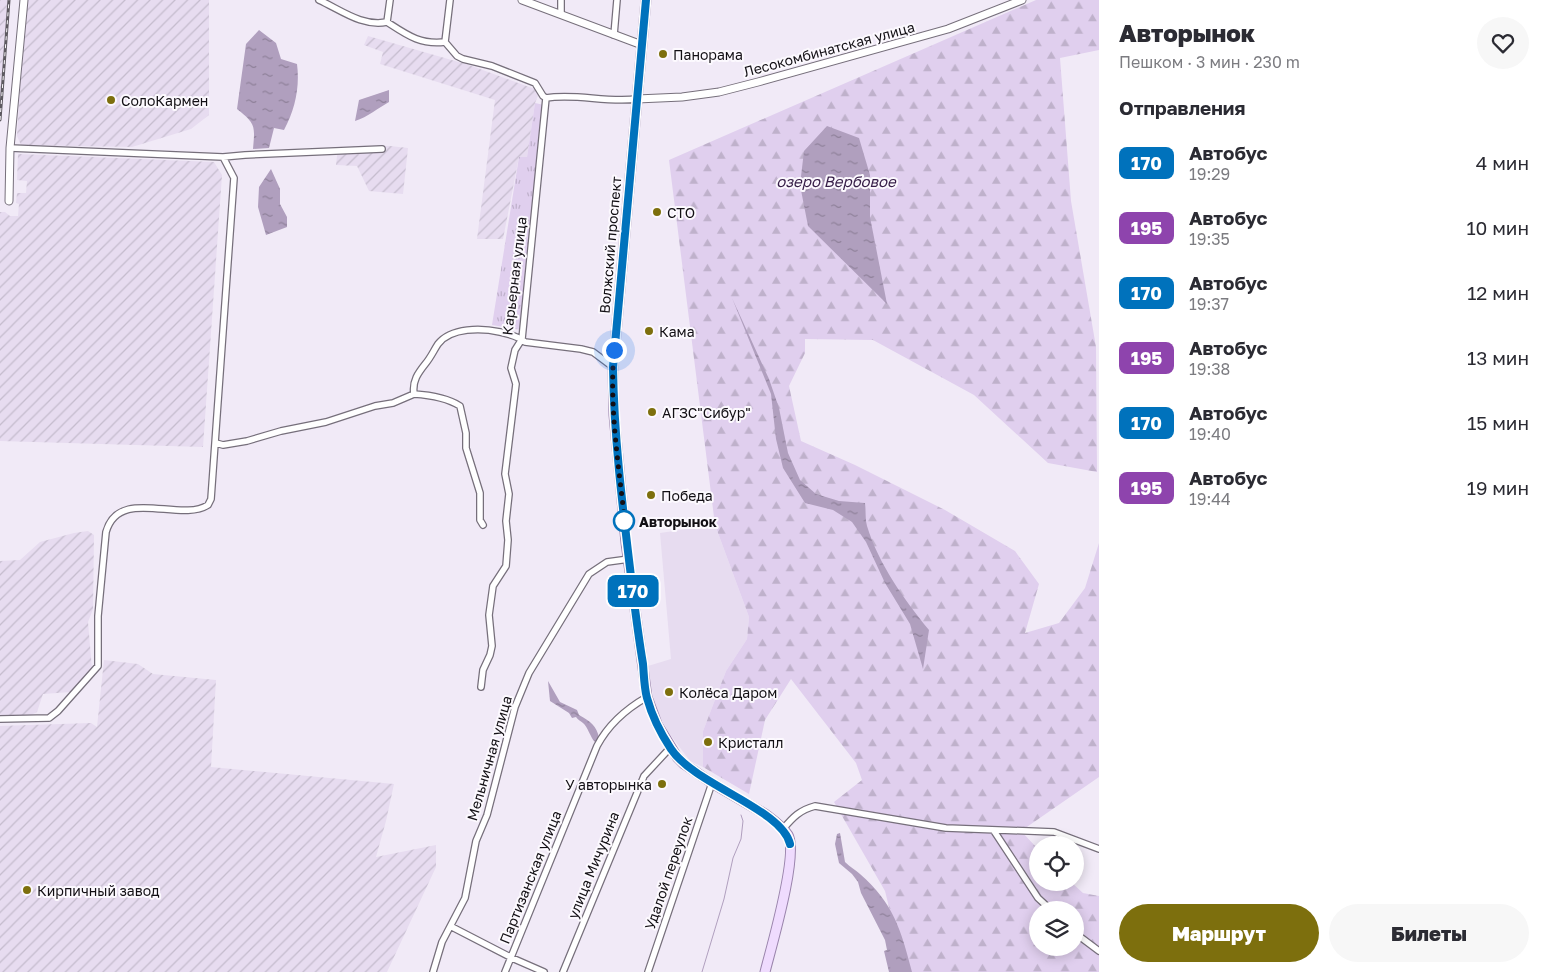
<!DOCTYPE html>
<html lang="ru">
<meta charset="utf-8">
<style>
:root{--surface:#fff;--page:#f7f7f7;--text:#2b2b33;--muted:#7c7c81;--accent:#7d6f0d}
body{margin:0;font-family:"Golos Text",sans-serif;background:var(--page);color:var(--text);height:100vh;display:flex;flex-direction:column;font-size:19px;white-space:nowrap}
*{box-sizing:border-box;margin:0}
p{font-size:16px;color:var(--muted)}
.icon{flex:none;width:28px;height:28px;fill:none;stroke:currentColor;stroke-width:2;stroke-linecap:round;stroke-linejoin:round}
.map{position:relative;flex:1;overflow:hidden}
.details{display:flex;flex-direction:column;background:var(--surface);width:450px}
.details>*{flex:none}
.badge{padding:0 10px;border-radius:8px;font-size:18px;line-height:32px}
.fabs{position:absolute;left:1029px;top:836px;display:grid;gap:10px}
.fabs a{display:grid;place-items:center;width:55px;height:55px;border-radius:50%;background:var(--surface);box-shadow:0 2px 12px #0003;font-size:25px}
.you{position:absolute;width:25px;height:25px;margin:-12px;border:4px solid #fff;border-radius:50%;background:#1a73e8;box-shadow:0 0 0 8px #1a73e833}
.map>.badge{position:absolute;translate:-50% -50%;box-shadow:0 0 0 2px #fff}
h2{padding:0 20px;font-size:19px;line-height:45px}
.round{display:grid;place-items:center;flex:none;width:52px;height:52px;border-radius:26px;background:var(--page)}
.head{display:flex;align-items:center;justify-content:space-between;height:85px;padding:0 20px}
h1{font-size:24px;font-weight:800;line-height:38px}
.button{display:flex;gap:10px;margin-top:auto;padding:10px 20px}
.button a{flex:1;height:58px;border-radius:30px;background:var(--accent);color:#fff;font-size:20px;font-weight:800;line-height:58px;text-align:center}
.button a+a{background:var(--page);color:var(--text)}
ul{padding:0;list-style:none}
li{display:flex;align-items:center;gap:15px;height:65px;padding:0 20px}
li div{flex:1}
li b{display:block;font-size:19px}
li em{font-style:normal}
li .badge{min-width:55px;font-weight:700;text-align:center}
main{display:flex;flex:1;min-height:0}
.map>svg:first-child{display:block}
</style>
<main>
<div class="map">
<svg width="1099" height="972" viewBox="0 0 1099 972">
<defs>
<pattern id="industrial-furrows" width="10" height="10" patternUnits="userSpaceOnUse" patternTransform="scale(1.25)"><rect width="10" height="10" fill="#e7dcf0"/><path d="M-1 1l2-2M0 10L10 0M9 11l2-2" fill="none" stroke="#c5bccd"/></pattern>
<pattern id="grass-tufts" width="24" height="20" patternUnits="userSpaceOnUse" patternTransform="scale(1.25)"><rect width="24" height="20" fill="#e0cfee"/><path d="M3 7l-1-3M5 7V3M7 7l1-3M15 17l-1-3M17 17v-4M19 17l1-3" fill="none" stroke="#bfb1cb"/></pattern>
<pattern id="forest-firs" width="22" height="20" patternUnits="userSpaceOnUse" patternTransform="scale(1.25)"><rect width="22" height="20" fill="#e0cfee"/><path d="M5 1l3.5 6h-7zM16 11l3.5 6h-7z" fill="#bfb1cb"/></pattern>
<pattern id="water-ripples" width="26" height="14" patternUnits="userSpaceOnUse" patternTransform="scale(1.25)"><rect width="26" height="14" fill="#b09fbe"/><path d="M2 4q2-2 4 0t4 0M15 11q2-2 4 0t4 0" fill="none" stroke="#8e8099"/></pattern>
</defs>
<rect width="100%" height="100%" fill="#f1eaf7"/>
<path fill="#e7dcf0" d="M715 525 749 617 747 639 726 671 703 731V767L690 761 669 733 660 717 654 701 648 666 671 659 660 533Z"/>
<path fill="url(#industrial-furrows)" d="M0 0H9L0 120Z
M25 0H209V115L191 129 132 147 21 145 17 136Z
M368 36 469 65 540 91 535 103 527 157H519L503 239H477L495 100 380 64 383 52 364 45Z
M390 146 408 148 403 194 369 191 357 166 336 165 338 147Z
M18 154 214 162 222 175 203 447 0 441V212H5L10 216H18L19 204 16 203 17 193H26L27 181 17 180Z
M88 531 94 535 93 609 88 622 92 669 71 692 43 694 37 712 29 716H0V561L20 560 40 542 74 533Z
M104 660 138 664 153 674 216 680 211 767 394 784 386 821 376 857 436 845V867L387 972H0V726L91 723 97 727Z"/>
<path fill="url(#grass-tufts)" d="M535 103 544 105 527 331 492 325 519 157H527Z"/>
<path fill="url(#forest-firs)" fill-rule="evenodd" d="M1036 0H1099V50L1060 58 1071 201 1096 347 1097 472 1048 463 974 395 873 340 805 339V353L789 386 801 441 855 465 945 510 1015 551 1039 584 1025 633 1059 623 1085 588 1099 543V777L1021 831 1037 848 1038 882 1072 883 1083 893 1099 896V972H905L885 891 834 802 862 780 856 763 791 679 765 720 749 794 703 767V731L726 671 747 639 749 617 715 525 669 160ZM1038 910H1075V948H1038Z"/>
<path fill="url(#water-ripples)" d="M259 30 276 43 281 59 297 64C300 87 295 110 284 130L274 128 269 148 253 149C255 126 256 124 237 109L246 44Z
M389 90V102C378 108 368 117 355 121L359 100Z
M827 126 859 138 870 175V217L887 304 808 226 800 185 804 151Z
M271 169 280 189V204L287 217V227L266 235 258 207 259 187Z
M732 298 769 379 779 408 788 453 800 480 816 494 839 501 865 503C866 510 865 519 867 526 879 565 904 599 929 630L923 669 910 624 885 583 866 542 852 522 833 510 805 503 783 468 776 439 771 394Z
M548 681 560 702 577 710 579 715C590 721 597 726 599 738L595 742C590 737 588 727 583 723 581 721 578 720 576 717L572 718 569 713 550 701Z
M840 833 845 862C850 867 856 870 860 874 894 904 901 930 912 972H889L884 951 887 950 885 940 861 893 858 882 852 874 839 863 835 844 837 834Z"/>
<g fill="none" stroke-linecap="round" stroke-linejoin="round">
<path stroke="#b09fbe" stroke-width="1" d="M702 972 724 899 733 858 741 839 743 821 741 815"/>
<g stroke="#766f7b" stroke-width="8">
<path id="minor" d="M319 0C341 10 362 27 387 22 407 35 420 45 445 42L457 56 463 59 492 66 535 83 543 96 546 98C576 93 606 103 637 99
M561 14V0
M387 22 390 0
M614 35 617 0
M445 42 450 0
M223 157 245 155 382 149
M414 394C429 395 446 397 460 406L466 433V448L480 493V520L483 525
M216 443 223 445 247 441 281 431 326 422 375 406 393 403 414 394C412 381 418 373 426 363 431 357 434 350 438 344 451 327 482 328 500 332 508 334 519 336 525 342L581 349 593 352 613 367
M481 687 483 670 490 655 492 646 489 615 493 586 506 566 508 540 506 521 509 494 505 474 516 384 511 368 515 350 522 339 546 98
M0 719 49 718 58 711 98 666V616L106 532C119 486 180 523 208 505L211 499 234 178 223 157 10 148
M783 829C793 817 800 810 815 806L946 828 1054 832 1099 849
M994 831 1038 898 1051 910
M452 927 512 958 544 972
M1075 933 1099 951
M433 972 442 942 465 898 476 841 487 815 515 707 529 673 589 574 607 562 629 559
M505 972 597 746C608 725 626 709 647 697
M563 972 644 776 670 748
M648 972 712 783"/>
</g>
<g stroke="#766f7b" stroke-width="9">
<path id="tertiary" d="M522 0 642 45
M637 99 682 97 719 92 758 82 948 29 1022 0
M9 201 10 148 24 0"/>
</g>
<g stroke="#9a84ac" stroke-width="11">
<path id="primary" d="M646 0 613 367 614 415 626 543 647 697 657 724 677 757 684 764 712 783 765 814C773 820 782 826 788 835 799 854 771 948 765 972"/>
</g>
<use href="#minor" stroke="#fff" stroke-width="5.5"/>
<use href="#tertiary" stroke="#fff" stroke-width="7"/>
<use href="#primary" stroke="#efdbfe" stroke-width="9"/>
<g stroke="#5d5960" stroke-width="3">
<path id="rail" d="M0 120 9 0"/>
</g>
<use href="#rail" stroke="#fcf9fe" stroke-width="1" stroke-dasharray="4" stroke-linecap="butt"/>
</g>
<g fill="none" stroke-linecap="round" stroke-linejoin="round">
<g stroke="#fff" stroke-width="11">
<path id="line" d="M646 0 613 367C614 443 624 518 633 593 636 617 639 640 643 664 644 675 644 687 647 698 652 716 661 734 671 749 695 785 782 809 790 844"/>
</g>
<use href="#line" stroke="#0072bc" stroke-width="8"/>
<path stroke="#120f14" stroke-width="5" stroke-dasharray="0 9" d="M614 350C609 408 619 467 625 524L624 521"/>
</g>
<g fill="#7d6f0d" stroke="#fcf9fe" stroke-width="2">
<circle cx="663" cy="54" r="5"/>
<circle cx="111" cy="100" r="5"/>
<circle cx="657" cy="212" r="5"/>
<circle cx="649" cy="331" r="5"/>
<circle cx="652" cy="412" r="5"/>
<circle cx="651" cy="495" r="5"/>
<circle cx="669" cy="692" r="5"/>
<circle cx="708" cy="742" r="5"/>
<circle cx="662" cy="784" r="5"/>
<circle cx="27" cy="890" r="5"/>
</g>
<circle fill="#fff" stroke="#0072bc" stroke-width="2.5" cx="624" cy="521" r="10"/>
<g text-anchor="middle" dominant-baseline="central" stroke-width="4" stroke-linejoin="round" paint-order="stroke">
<g font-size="14" fill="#120f14" stroke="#fcf9fe">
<text transform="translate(829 49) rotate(-15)">Лесокомбинатская улица</text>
<text transform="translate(610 245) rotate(-85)">Волжский проспект</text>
<text transform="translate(514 276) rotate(-83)">Карьерная улица</text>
<text transform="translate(489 758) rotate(-74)">Мельничная улица</text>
<text transform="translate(593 865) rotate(-68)">улица Мичурина</text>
<text transform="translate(668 873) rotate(-71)">Удалой переулок</text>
<text transform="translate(530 877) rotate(-68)">Партизанская улица</text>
</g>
<g font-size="14" fill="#120f14" stroke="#fcf9fe" text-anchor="start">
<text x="673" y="54">Панорама</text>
<text x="121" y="100">СолоКармен</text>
<text x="667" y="212">СТО</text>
<text x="659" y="331">Кама</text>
<text x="662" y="412">АГЗС"Сибур"</text>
<text x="661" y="495">Победа</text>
<text x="679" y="692">Колёса Даром</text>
<text x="718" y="742">Кристалл</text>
<text x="652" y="784" text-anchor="end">У авторынка</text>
<text x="37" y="890">Кирпичный завод</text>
</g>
<g font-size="14" font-weight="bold" fill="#120f14" stroke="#fcf9fe" text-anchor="start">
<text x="639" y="521">Авторынок</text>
</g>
<g font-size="15" font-style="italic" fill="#361d47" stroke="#fcf9fe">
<text x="836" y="181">озеро Вербовое</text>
</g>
</g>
</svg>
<div class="fabs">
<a><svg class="icon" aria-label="locate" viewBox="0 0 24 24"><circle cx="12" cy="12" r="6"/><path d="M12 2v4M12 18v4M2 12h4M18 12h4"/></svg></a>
<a><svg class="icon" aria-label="layers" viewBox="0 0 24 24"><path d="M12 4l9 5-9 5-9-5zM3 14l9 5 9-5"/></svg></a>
</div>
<div class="you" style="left:614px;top:350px"></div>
<b class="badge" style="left:633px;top:591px;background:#0072bc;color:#fff">170</b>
</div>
<section class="details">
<div class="head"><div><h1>Авторынок</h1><p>Пешком · 3 мин · 230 m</p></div><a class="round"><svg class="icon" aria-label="heart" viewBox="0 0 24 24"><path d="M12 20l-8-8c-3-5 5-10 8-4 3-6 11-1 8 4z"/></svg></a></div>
<h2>Отправления</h2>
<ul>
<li><span class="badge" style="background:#0072bc;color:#fff">170</span><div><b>Автобус</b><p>19:29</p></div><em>4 мин</em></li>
<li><span class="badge" style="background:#8e44ad;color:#fff">195</span><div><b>Автобус</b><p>19:35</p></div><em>10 мин</em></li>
<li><span class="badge" style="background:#0072bc;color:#fff">170</span><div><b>Автобус</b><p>19:37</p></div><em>12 мин</em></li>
<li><span class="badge" style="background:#8e44ad;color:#fff">195</span><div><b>Автобус</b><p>19:38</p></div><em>13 мин</em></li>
<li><span class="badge" style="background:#0072bc;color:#fff">170</span><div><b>Автобус</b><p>19:40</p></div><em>15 мин</em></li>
<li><span class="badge" style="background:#8e44ad;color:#fff">195</span><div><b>Автобус</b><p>19:44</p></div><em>19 мин</em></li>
</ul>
<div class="button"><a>Маршрут</a><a>Билеты</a></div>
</section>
</main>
